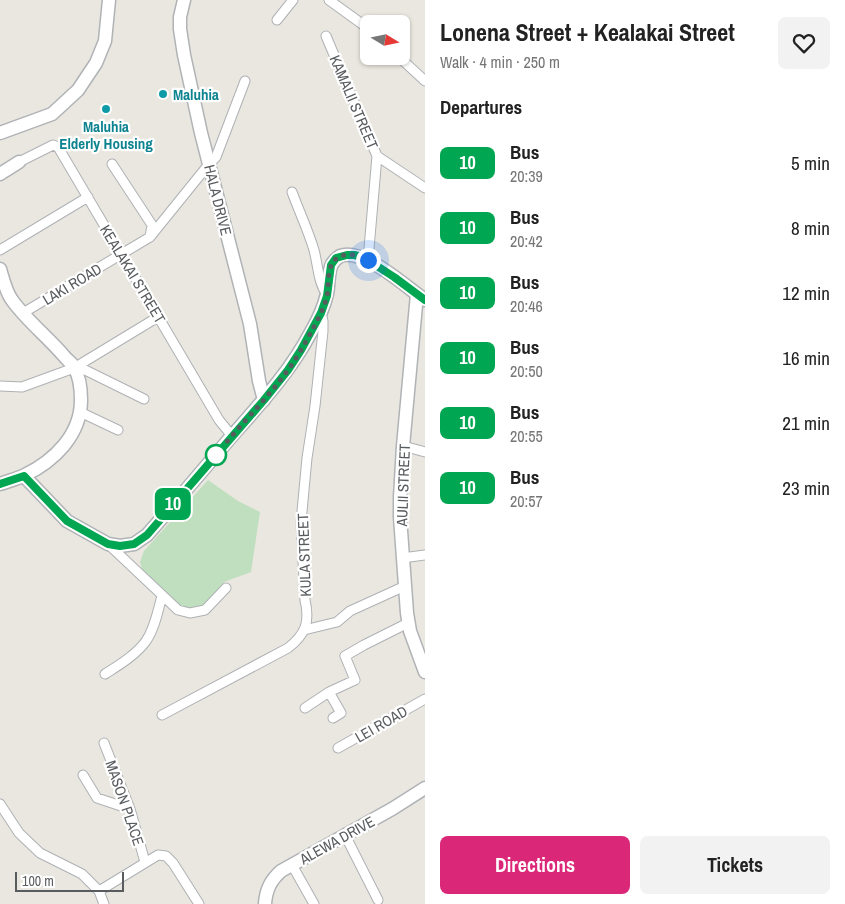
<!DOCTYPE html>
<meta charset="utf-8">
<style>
:root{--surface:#fff;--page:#f2f2f2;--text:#222;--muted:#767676;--accent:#db2777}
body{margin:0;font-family:"Archivo Narrow",sans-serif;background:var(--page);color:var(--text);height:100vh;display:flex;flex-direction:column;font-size:19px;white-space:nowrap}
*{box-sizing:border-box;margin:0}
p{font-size:16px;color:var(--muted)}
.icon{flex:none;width:28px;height:28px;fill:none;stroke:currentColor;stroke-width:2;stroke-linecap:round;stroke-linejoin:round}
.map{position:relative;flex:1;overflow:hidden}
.details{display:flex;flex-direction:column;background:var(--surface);width:420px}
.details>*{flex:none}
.badge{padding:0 10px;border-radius:8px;font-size:18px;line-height:32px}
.needle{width:32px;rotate:100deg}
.buttons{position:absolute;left:360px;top:15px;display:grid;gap:10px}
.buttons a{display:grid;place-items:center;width:50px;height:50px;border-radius:8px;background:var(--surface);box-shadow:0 1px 4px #0004;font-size:25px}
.scale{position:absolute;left:15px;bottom:12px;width:109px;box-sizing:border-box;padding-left:5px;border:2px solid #595c5f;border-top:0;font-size:14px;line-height:18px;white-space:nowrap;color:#595c5f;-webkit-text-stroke:4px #fff;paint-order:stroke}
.you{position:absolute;width:25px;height:25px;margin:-12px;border:4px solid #fff;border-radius:50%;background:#1a73e8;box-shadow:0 0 0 8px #1a73e833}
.map>.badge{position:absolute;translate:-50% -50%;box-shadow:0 0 0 2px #fff}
h2{padding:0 15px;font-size:19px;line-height:45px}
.round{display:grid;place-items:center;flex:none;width:52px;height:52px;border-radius:8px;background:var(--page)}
.head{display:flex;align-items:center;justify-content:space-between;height:85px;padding:0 15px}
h1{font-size:24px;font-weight:700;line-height:38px}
.action{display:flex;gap:10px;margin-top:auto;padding:10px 15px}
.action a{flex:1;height:58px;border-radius:8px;background:var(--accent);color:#fff;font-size:20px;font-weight:700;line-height:58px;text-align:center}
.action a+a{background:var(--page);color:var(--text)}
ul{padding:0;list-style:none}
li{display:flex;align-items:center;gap:15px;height:65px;padding:0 15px}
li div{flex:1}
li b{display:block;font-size:19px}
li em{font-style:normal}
li .badge{min-width:55px;font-weight:700;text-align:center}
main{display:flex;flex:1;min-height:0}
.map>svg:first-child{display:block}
</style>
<main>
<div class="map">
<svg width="425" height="904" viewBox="0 0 425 904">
<rect width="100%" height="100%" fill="#eae7e0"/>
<path fill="#c0dfbf" d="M208 480 238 501 260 512 251 572 224 582 200 610 183 611 143 572 140 562 144 551Z"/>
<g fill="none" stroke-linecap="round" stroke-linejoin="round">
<g stroke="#aeb1b4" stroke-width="11">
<path id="street" d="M329 0 369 29
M277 20 293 0
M326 36 377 156 368 260
M398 56 425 81
M377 156 425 188
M19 162 53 145 58 147 219 420 232 436
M112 164 152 225 150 237
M292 192C299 211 308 230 314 250 318 265 318 282 327 295
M0 250 88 197
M23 313 150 237 209 164 216 157 245 81
M77 366 144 399
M0 386 22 387 74 368 158 317
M80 412 118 430
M403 446 425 452
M108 544 178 610 190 613 205 610 226 588
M402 558 425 555
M304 630 337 622 350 611 405 586
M105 674C119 665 136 655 146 641 155 628 158 610 162 596
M329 692 341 713 333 718
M305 708 329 692 355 680 345 656 364 645 408 623
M162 715 288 648C306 634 310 622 305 600L301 522 307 458 315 406 323 331V321L321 313
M104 743 130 809 145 862
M338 748 425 699
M83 775 97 798 130 809
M0 804 19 833 40 853 82 874 99 891 104 904
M345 835 378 900
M292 865 314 904
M99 891 158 855 166 856 173 863 199 904"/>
</g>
<g stroke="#b0b3b6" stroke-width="15">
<path id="secondary" d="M184 0 180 17V29L184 55 201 133 250 324 259 381 264 400
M0 133 52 114 78 90 96 63 105 41 109 0
M0 174 19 162
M0 269C3 279 6 292 12 300 27 321 48 337 64 356 67 360 72 363 74 367 80 377 81 389 81 400 81 435 54 461 25 475 17 479 8 481 0 484
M417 294 403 446 400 497V517L407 613 410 631 425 672
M24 476 67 521 108 544 120 546 134 544 147 535C175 503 203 470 231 437 260 404 290 372 311 332 318 320 324 307 327 294 329 284 328 272 332 264 334 261 337 258 340 256 363 247 406 287 425 300
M265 904C266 889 271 880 281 871L392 809 425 788"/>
</g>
<use href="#street" stroke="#fff" stroke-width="9"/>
<use href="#secondary" stroke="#fff" stroke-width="12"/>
</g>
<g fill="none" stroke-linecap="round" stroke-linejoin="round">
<g stroke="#fff" stroke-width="11">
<path id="line" d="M0 484 24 476 67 521 108 544 120 546 134 544 147 535 264 400 288 370 301 350 321 313 327 296 331 265 336 258 347 255H354L363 257 394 277 425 300"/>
</g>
<use href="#line" stroke="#00a651" stroke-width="8"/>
<path stroke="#595c5f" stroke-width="5" stroke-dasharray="0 9" d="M216 455C239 426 266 400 288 370 299 355 308 338 317 321 321 313 325 305 327 296 329 286 327 271 333 262 341 251 357 254 368 260"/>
</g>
<g fill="#0f9aa8" stroke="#fff" stroke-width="2">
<circle cx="163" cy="94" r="5"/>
<circle cx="106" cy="109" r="5"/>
</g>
<circle fill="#fff" stroke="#00a651" stroke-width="2.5" cx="216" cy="455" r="10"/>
<g text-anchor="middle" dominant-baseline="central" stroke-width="4.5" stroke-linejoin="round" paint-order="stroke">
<g font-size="15" font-weight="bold" fill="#0d838f" stroke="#fff" text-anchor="start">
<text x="173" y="94">Maluhia</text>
<text x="106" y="126" text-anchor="middle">Maluhia<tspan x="106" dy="17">Elderly Housing</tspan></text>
</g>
<g font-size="15" fill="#595c5f" stroke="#fff">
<text transform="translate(354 102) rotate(67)">KAMALII STREET</text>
<text transform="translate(218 200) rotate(76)">HALA DRIVE</text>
<text transform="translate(133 274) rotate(59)">KEALAKAI STREET</text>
<text transform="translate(72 284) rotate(-31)">LAKI ROAD</text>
<text transform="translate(403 485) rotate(-88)">AULII STREET</text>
<text transform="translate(304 555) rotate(-92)">KULA STREET</text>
<text transform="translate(381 724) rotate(-30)">LEI ROAD</text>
<text transform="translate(125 803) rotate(71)">MASON PLACE</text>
<text transform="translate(337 840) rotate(-29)">ALEWA DRIVE</text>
</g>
</g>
</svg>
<div class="buttons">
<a><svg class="needle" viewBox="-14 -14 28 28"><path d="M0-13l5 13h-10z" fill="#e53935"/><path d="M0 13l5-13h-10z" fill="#767676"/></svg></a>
</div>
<div class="scale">100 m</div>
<div class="you" style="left:368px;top:260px"></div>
<b class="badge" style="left:173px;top:504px;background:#00a651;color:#fff">10</b>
</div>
<section class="details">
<div class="head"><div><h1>Lonena Street + Kealakai Street</h1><p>Walk · 4 min · 250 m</p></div><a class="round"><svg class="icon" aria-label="heart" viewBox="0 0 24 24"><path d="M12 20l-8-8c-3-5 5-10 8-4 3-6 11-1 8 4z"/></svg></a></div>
<h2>Departures</h2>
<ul>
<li><span class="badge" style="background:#00a651;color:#fff">10</span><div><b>Bus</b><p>20:39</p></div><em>5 min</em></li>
<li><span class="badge" style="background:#00a651;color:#fff">10</span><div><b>Bus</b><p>20:42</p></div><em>8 min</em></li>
<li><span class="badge" style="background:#00a651;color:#fff">10</span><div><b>Bus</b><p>20:46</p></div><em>12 min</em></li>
<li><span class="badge" style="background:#00a651;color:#fff">10</span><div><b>Bus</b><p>20:50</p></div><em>16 min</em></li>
<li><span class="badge" style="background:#00a651;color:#fff">10</span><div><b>Bus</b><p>20:55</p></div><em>21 min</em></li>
<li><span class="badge" style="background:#00a651;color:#fff">10</span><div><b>Bus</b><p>20:57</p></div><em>23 min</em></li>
</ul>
<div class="action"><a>Directions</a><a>Tickets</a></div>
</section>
</main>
